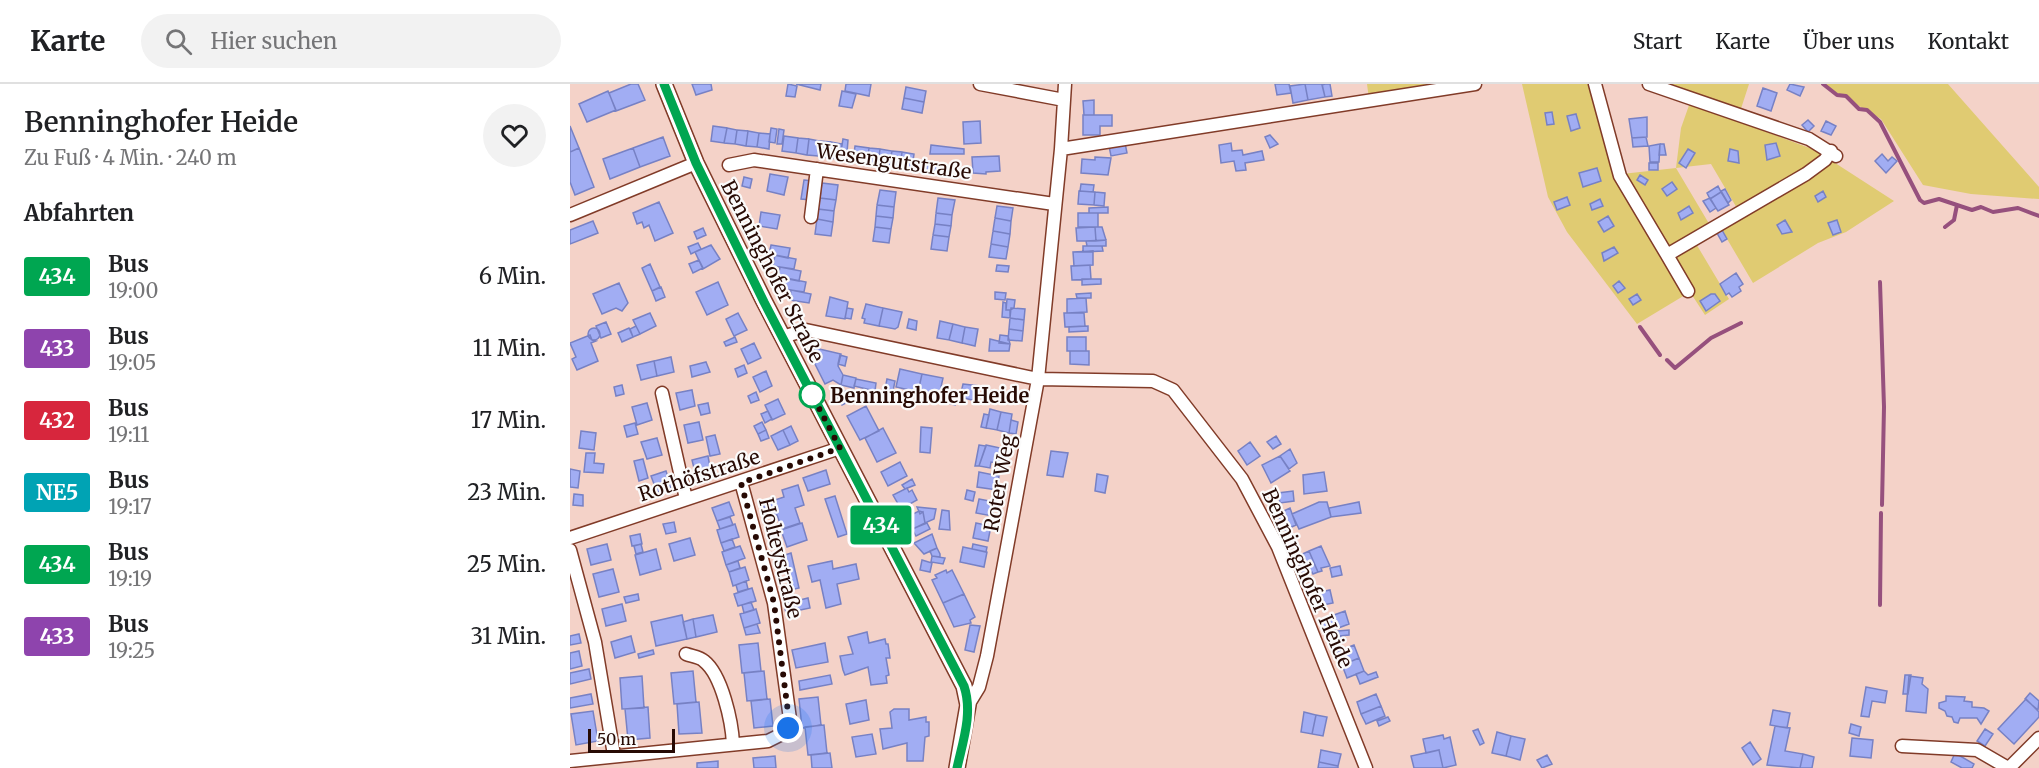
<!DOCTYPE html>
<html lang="de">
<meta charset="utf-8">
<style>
:root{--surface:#fff;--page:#f2f2f2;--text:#202124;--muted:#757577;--line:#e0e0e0}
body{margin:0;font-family:Merriweather,serif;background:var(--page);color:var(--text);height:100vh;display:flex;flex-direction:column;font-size:22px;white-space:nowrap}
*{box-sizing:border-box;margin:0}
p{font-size:20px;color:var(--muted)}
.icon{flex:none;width:33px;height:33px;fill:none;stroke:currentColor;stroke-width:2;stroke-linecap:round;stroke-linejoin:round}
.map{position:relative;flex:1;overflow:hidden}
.drawer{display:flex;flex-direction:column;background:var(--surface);width:570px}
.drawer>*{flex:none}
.badge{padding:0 12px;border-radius:4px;font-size:21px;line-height:39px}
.scale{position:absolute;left:18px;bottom:15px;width:87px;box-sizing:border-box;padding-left:6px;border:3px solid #270a04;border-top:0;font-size:16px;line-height:21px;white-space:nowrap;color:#270a04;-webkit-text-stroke:4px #fbfbfb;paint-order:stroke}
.you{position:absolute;width:30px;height:30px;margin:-15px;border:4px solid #fff;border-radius:50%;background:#1a73e8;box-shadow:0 0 0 9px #1a73e833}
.map>.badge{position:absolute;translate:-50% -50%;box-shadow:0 0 0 3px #fff}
h2{padding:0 24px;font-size:22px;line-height:54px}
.round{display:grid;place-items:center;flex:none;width:63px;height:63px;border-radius:32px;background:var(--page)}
.overview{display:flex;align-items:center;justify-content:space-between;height:102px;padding:0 24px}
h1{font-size:28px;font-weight:600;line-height:45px}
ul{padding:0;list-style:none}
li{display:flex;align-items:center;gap:18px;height:72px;padding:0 24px}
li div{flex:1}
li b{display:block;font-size:22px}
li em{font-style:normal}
li .badge{min-width:66px;font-weight:700;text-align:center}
header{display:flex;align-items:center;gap:36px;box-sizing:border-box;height:84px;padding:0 30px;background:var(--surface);border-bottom:2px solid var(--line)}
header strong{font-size:28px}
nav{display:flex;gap:33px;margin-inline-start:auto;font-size:21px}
.search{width:420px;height:54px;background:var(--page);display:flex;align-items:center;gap:15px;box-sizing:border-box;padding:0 21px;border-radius:33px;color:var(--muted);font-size:22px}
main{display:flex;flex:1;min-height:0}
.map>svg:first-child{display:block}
</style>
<header>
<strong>Karte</strong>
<div class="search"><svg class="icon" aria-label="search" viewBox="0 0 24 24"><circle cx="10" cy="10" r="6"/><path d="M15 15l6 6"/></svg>Hier suchen</div>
<nav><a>Start</a><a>Karte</a><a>Über uns</a><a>Kontakt</a></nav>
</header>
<main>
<section class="drawer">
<div class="overview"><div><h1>Benninghofer Heide</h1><p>Zu Fuß · 4 Min. · 240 m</p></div><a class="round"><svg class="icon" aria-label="heart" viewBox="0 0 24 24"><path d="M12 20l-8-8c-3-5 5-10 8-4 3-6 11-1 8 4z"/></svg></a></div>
<h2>Abfahrten</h2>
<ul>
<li><span class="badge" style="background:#00a651;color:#fff">434</span><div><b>Bus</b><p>19:00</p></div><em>6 Min.</em></li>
<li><span class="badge" style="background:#8e44ad;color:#fff">433</span><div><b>Bus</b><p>19:05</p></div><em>11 Min.</em></li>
<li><span class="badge" style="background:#d7263d;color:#fff">432</span><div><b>Bus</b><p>19:11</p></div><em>17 Min.</em></li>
<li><span class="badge" style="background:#00a3b4;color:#fff">NE5</span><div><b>Bus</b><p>19:17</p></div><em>23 Min.</em></li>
<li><span class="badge" style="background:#00a651;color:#fff">434</span><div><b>Bus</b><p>19:19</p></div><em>25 Min.</em></li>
<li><span class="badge" style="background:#8e44ad;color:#fff">433</span><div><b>Bus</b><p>19:25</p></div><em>31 Min.</em></li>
</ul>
</section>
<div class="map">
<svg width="1469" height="684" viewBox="0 0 1469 684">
<rect width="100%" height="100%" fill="#f4d2c8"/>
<path fill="#e0cb72" d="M797 0H881L799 15Z
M952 0H1023L1052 90 1106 84 1111 44 1123 10 1096 0H1179L1167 37 1245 66 1324 117 1276 148 1248 159 1183 199 1150 143 1171 131 1141 80 1106 84 1141 143 1125 158 1159 215 1135 231 1120 208 1067 240 997 148 978 113Z
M1252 0H1378L1469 103V115L1401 110 1353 101 1311 35Z"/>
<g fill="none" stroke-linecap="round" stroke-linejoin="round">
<path stroke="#96507d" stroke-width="4" d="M1253 0 1267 11 1276 12 1289 25 1297 26 1310 38 1350 116 1354 119 1369 115 1402 126 1411 123 1423 128 1448 124 1469 132
M1375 143 1384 136 1387 121
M1310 198 1314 323 1312 421
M1070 243 1090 271
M1097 276 1105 284 1141 254 1171 239
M1310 521 1311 429"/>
</g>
<path fill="#a1adf3" stroke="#7781c4" stroke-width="1.5" d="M61 0H68L75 16 46 27 39 9Z
M122 0H141L142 6 126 11Z
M218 0 227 2 225 13 216 12Z
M226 0H251L250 6Z
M276 0H301L299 12 275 7Z
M705 0H719L721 9 707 11Z
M735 0 738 16 723 19 720 2Z
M735 0H752L755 13 738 16Z
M755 0H760L762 12 755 13 752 1Z
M1220 0 1234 3 1230 12 1217 6Z
M336 3 356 7 354 18 334 14Z
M1193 4 1207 9 1201 27 1187 22Z
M38 7 46 26 17 38 9 20Z
M272 7 286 10 282 24 269 22Z
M334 14 354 18 352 29 332 25Z
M524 16V31H514L513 17Z
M982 28 984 40 977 41 975 29Z
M1006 30 1010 44 1001 47 997 32Z
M513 31H542V42H530V51H513Z
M1077 33V53L1062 54 1059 35Z
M1238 36 1244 42 1238 48 1232 41Z
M410 37 411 59 394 60 393 38Z
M1256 37 1266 42 1261 51 1251 47Z
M0 42 9 64 0 68Z
M143 42 157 44 154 59 141 57Z
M157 44 167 46 165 60 154 59Z
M201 44 207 45 205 59 199 58Z
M209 45 214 46 212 60H207Z
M167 46 178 47 176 62 165 60Z
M178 47 189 49 187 63 176 62Z
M189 49 200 50 199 65 187 63Z
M700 51 708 60 700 64 695 53Z
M214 52 228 54 226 69 212 67Z
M93 53 100 72 70 83 63 64Z
M1076 53 1078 62 1063 63 1062 54Z
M228 54 239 55 237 71 226 69Z
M239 55 250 57 248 72 237 71Z
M273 55 278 56 277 69 271 68Z
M250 57 261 58 259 74 248 72Z
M261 58 272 60 270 75 259 74Z
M555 59 557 69 541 72 539 62Z
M661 59 662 67 672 66 673 71 692 67 694 76 675 79 676 86 666 87 664 77 651 79 649 61Z
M1206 59 1210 72 1197 76 1195 61Z
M1090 60H1094L1096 71H1089Z
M1090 60 1089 78H1080L1079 62Z
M361 61 394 65V70H360Z
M285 62 299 64 297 79 283 77Z
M9 64 24 103 5 111 0 98V68Z
M63 64 70 83 40 95 33 75Z
M299 64 310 65 308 81 297 79Z
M310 65 322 67 319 82 308 81Z
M1118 65 1125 69 1116 84 1109 79Z
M1160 65 1168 67 1169 79 1158 77Z
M322 67 332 68 330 84 319 82Z
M332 68 344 70 342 85 330 84Z
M1312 70 1318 77 1322 73 1327 77 1316 89 1305 77Z
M429 72 430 87 416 88V90L403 89 402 73Z
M525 73 541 74 538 91 511 89 512 75 525 76Z
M349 77 382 82 380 91 348 86Z
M1079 79H1088V86H1079Z
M1027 84 1031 97 1013 103 1009 89Z
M200 90 218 93 214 111 197 107Z
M1070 91 1078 96 1075 101 1067 96Z
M174 93 182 95 180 104 172 102Z
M234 96 243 97 241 116 231 115Z
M1102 98 1107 105 1097 112 1092 105Z
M252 99 268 101 266 116 250 114Z
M511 100 524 101 523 108 510 107Z
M1148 102 1151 108 1140 115 1137 109Z
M1155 105 1161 116 1158 119 1151 107Z
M310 106 326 108 324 123 307 121Z
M509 107 525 108 524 121 508 120Z
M1253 107 1256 113 1248 118 1245 112Z
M525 108 535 109 534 122 524 121Z
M1151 108 1159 121 1148 127 1140 115Z
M997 113 1000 121 987 126 984 118Z
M250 114 266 116 264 127 248 125Z
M368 114 385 116 382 131 366 129Z
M1140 114 1146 124 1140 128 1133 117Z
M1030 115 1033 122 1022 126 1020 120Z
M89 118 103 149 85 157 79 141 74 144 72 138 67 140 63 129Z
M307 121 324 123 323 134 306 132Z
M427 122 443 124 441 137 425 134Z
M1119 122 1123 129 1111 136 1108 129Z
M538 123V129H519V124Z
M248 125 264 127 263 138 247 135Z
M191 128 210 131 207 145 189 142Z
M366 129 382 131 381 142 365 140Z
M508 129H528V143H508Z
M306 132 323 134 321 145 305 143Z
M1038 132 1044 142 1034 148 1028 138Z
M425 134 441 137 440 150 423 147Z
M247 135 263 138 261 152 245 150Z
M1215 136 1222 148 1212 150 1207 141Z
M1267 136 1271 148 1263 151 1258 139Z
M23 137 28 149 0 160V146Z
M365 140 381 142 379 153 363 151Z
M305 143 321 145 319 159 303 157Z
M525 143 526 157H507L506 144Z
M525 143H532L536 156 526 157Z
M133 144 136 151 127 155 124 148Z
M1152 146 1157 155 1152 158 1147 149Z
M423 147 440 150 438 163 421 160Z
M363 151 379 153 377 167 361 165Z
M536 156V162H517L516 157Z
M128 159 131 165 121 170 118 163Z
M421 160 438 163 436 175 419 173Z
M141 161 150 175 133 185 125 168Z
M201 161 220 164 218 174 199 170Z
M513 162H532L533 167 513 168Z
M1044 163 1048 169 1034 177 1032 169Z
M523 167V181L504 182 503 168Z
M205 171 226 175 224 185 203 182Z
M129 176 133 184 123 189 119 180Z
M80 180 90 203 82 207 72 184Z
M427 181 439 182 438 188 426 187Z
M520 181 521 195 502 196 501 182Z
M210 183 231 187 229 197 208 193Z
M1166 189 1173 200 1169 203 1171 207 1162 213 1159 209 1156 211 1150 200Z
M216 194 236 198 234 208 214 205Z
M512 195H531V200L512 201Z
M1049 197 1055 204 1048 209 1043 202Z
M148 198 158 221 137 231 126 208Z
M49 199 58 219 52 227 46 224 32 230 23 210Z
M91 203 95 213 86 217 82 207Z
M221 206 241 210 239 219 220 216Z
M425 208 436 209 435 216 425 215Z
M521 209V214H507L506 210Z
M1067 210 1071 216 1063 221 1059 215Z
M1141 210H1145L1150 217 1136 227 1130 217Z
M260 213 278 218 275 235 256 232Z
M516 214 517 228 497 229V215Z
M437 215 445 216 444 224 440 226H436Z
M433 218 436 219V226H440V234L432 233Z
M296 220 313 224 309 242 294 239 295 235 292 234Z
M277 224 283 225 281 235 275 234Z
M313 224 332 228 328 243 325 245 309 242Z
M441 224 455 225 454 236 440 234Z
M80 229 86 242 70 250 63 236Z
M168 229 177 246 164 252 156 235Z
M494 229H514L515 242 495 243Z
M440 234 454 236 453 247 439 245Z
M339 235 347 237 346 246 337 244Z
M370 237 383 240 379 256 367 254Z
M36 238 41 250 31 254 26 242Z
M383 240 395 243 392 259 379 256Z
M66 242 70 250 63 253 60 245Z
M518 242V247L499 248V243Z
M395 243 408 245 405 262 392 259Z
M59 244 63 253 52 258 48 249Z
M18 250a6 6 0 1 1 12 0a6 6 0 1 1-12 0Z
M439 245 453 247 452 257 438 256Z
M20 251 22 256 26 257 21 259 28 277 7 286 2 275 6 273 0 259Z
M430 251 438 252 440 260 429 259Z
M165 253 167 258 156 262 154 258Z
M497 253H516V267H497Z
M420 255 440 260 439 267H419Z
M184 259 191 274 178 280 171 265Z
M245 264 271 270 268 282 273 291 271 301 263 296 255 300 240 270Z
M500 267H519V281L500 280Z
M270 271 277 273 275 282 268 280Z
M101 273 104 288 87 292 84 277Z
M84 277 87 292 71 296 67 281Z
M136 278 140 288 122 293 120 282Z
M174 281 177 289 168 293 165 285Z
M330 285 352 290 348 308 326 303Z
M196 287 202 302 190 308 183 293Z
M352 290 373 294 369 312 348 308Z
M273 291 286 294 284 304 271 301Z
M286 295 306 299 305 307 284 302Z
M317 295 325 297 323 307 315 305Z
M393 300 410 302 406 317 390 313Z
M52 301 54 310 46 312 44 303Z
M122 306 125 322 110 326 106 309Z
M275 307 280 317 272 321 267 312Z
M186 308 189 316 181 319 178 312Z
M372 308 380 309 378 319 370 318Z
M380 309 387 311 385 321 378 319Z
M208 315 215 330 202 336 195 321Z
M77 319 82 336 67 341 62 323Z
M138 319 140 329 131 331 128 321Z
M296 322 309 347 290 356 277 332Z
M420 325 431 328 427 346 416 344Z
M198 327 202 335 195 339 191 330Z
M431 328 442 330 439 349 427 346Z
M414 330 419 331 416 344 411 343Z
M441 336 448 338 446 350 439 349Z
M129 338 133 356 118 359 114 341Z
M192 338 196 346 188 350 184 342Z
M65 339 68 350 57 353 54 342Z
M221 342 228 357 220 361 213 346Z
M351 343 362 344 360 369 350 368Z
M313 344 326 369 307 378 295 354Z
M196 346 199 354 191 357 188 350Z
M213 346 220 361 208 366 201 352Z
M11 347 26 349 24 366 9 364Z
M145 351 150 370 140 372 136 353Z
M706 352 711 360 703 365 697 358Z
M87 354 92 371 77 375 71 358Z
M680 358 690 372 677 381 668 367Z
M409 361 416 362 409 382H405Z
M416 361 435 365 432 380 421 378 420 384 409 382Z
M720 365 727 379 719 385 710 372Z
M481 367 498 369 493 393 477 391Z
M16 369H25L24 379 34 380 33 389 14 388Z
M138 372 141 389 126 392 122 376Z
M710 372 720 387 701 399 692 381Z
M73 375 78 394 69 397 64 377Z
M330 378 337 392 318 402 311 388Z
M0 385 10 387 8 404 0 403Z
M256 386 260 400 238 407 233 394Z
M96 387 101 403 87 408 81 392Z
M409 388 429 392 427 406 407 403Z
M754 388 757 407 734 410 733 391Z
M527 390 538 392 535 409 525 407Z
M342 395 345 401 335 405 332 401Z
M228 401 234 421 225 424 230 439 212 445 207 431 197 434 193 420 214 413 212 406Z
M337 404 339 408 342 406 347 416 331 425 323 411Z
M397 406 405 408 403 417 395 415Z
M723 407 724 417 710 419 708 409Z
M4 410 13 411V422L3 421Z
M265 412 277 450 268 453 255 415Z
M409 415 425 418 422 432 406 429Z
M159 418 164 431 147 437 142 424Z
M749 418H757L761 433 729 445 722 430Z
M789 418 791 429 761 433 759 424Z
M347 423 366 425 364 435 355 439 353 428 350 430Z
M720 424 726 441 715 446 707 430Z
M372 426 379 427 380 446 369 445Z
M349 427 353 428 355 439 341 446 335 434Z
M160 433 163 441 150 445 147 437Z
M104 438 106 448 96 450 93 440Z
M232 439 237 456 217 463 211 446Z
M357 439 360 445 346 452 342 445Z
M406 439 421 442 418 457 403 454Z
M165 440 169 453 151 459 147 446Z
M70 450 72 460 62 462 60 452Z
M362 450 367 464 354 470 344 459Z
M120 454 125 471 104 477 99 460Z
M162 455 165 463 154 467 151 459Z
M37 460 41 476 21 481 17 465Z
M71 460 73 468 66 470 64 462Z
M403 460 417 463 416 468 402 465Z
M170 462 175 474 156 481 152 468Z
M751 462 760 482 751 484 752 487 748 488 739 467Z
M393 463 417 468 414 483 390 478Z
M367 464 370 470V473L362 472 360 467Z
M86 465 91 485 70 491 65 471Z
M739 467 748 488 743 490 742 488 734 493 726 473Z
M221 469 229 504 220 506 212 472Z
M362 472 375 474 373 480 361 478Z
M352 476 362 479 360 488 350 486Z
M168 477 170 484 159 488 156 481Z
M262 477 263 485 286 480 289 495 267 500 271 520 256 524 250 496 242 498 238 482Z
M770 482 772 491 762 493 760 484Z
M175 483 179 496 163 502 159 488Z
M43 485 49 508 29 513 23 490Z
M376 486 377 489 382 486 394 510 373 519 362 496 367 494 365 491Z
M176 497 178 505 168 508 166 501Z
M182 504 186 517 168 522 164 510Z
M760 506 763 519 748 522 745 509Z
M68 510 69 516 56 519 54 513Z
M394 510 405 533 400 536 401 539 384 543 373 519Z
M238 514 240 524 216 529 214 520Z
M181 518 184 526 174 529 172 521Z
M52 520 56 537 36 542 32 525Z
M186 525 190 539 174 544 170 530Z
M775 527 779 540 755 549 750 536Z
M112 531 117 555 86 562 81 538Z
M143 531 147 548 126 553 123 535Z
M123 535 126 553 117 555 113 538Z
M187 540 190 549 176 551 174 544Z
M400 541 410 542 404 568 395 566Z
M779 546V551L769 552 768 547Z
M297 548 299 559 315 555 316 560H318L320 574H316L319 591 316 592 317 599 301 601 298 583 275 591 273 586 270 572 283 570 278 553Z
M9 550 11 559 0 561V552Z
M61 552 65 568 45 574 41 558Z
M771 552 774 558 764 562 760 554Z
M188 559 191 587 172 589 169 561Z
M255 559 258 578 226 584 222 566Z
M784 561 789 574 772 581 766 568Z
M83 566 84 570 69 574 68 570Z
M9 567 12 582 0 585V569Z
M789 574 794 587 777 594 772 581Z
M19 585 21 595 0 600V589Z
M123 587 126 618 104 620 101 589Z
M194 587 197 615 177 617 174 589Z
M794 587 798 591 806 588 808 593 790 600 786 590Z
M260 591 262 600 230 606 229 597Z
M1335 591H1341L1338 610H1333Z
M72 592 74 624 52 625 50 594Z
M1339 592 1353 594 1352 600 1358 605 1356 629 1336 627Z
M1296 603 1317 607 1315 619 1302 617 1299 633 1291 632Z
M1460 609 1469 617 1468 626 1455 615Z
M21 610 23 620 0 624V614Z
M806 610 811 622 791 630 787 618Z
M1376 612 1395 613 1394 617 1402 618V623L1414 624 1419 627 1411 640 1407 634H1390L1388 639 1384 638 1382 633 1377 632 1375 627 1369 624V619L1376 617Z
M248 613 251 641 232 644 229 615Z
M200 615 203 642 184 644 181 617Z
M1456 615 1469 628V633L1444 660 1428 645Z
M296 616 299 636 280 640 276 620Z
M129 618 132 649 109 650 107 620Z
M811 622 815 632 796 640 791 630Z
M78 623 80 654 58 656 55 625Z
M324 625H339V636L356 633V638H359V652L355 653 353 677H337V659L313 665 310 645 322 644 320 628Z
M1203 626 1220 629 1217 644 1200 641Z
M23 627 28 657 6 661 1 630Z
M734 628 746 631 742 650 731 648Z
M746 631 757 633 753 652 742 650Z
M818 633 820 637 809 642 807 637Z
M1281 640 1291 643 1289 652 1279 649Z
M254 641 257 669 238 671 235 643Z
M1205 642 1220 644 1215 667 1233 670 1230 684 1197 681Z
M908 645 914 659 910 661 903 647Z
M1415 645 1423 650 1415 662 1407 657Z
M927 648 941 652 936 672 922 669Z
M302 650 306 670 286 673 282 653Z
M873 651 874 655 880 653 886 681 873 684 869 666 856 669 853 655Z
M941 652 955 655 950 676 936 672Z
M1282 654 1303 656 1301 674 1280 672Z
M1180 658 1191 675 1183 681 1172 664Z
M751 666 771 670 768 682 749 678Z
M869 666 873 684H844L841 672Z
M260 669 262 684H242L241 671Z
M1385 669 1404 680 1402 684H1392L1381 678Z
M1233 670 1244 673 1242 684H1230Z
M977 671 982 680 972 684 967 676Z
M205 672 206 684H184L183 674Z
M148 677V684H127V679Z
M749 678 768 682V684H748Z"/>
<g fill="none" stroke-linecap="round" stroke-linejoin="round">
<g stroke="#813b28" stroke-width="15">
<path id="minor" d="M410 0 494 16
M1025 0 1050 92 1097 171 1236 90 1255 76 1261 67
M1079 0 1239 55 1266 72
M491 65 905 0
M159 81 184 76 484 120
M0 131 126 79
M241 133 247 85
M1097 171 1118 207
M212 253 236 246 468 295 583 297 603 306 672 395 708 463 796 684
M92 309 116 415
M0 454 270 364
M0 466 25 558 44 671
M116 570C121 572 130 573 134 577 152 591 162 638 163 660
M398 621 409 603 417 572 468 295 491 65 495 0
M1332 662 1407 666 1438 684
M0 677 198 657 216 648 220 635 204 519 171 398
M1439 684 1469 654"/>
</g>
<g stroke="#813b28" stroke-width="18">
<path id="major" d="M94 0 126 79 194 217 394 602 398 621 387 684"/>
</g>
<use href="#minor" stroke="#fff" stroke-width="12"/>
<use href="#major" stroke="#fff" stroke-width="15"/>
</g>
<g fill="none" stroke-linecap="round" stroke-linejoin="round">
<g stroke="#fff" stroke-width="14">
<path id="line" d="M94 0 126 79 194 218 394 602C403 629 393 657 387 684"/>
</g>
<use href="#line" stroke="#00a651" stroke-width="9"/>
<path stroke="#270a04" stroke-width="6" stroke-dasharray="0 10.8" d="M218 644 219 636 204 519 171 399 270 364 242 311"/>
</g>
<circle fill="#fff" stroke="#00a651" stroke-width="3" cx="242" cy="311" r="12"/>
<g text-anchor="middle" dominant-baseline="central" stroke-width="4.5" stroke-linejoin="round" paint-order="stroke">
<g font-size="20" fill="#270a04" stroke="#fbfbfb">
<text transform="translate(324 77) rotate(8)">Wesengutstraße</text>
<text transform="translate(203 187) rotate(63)">Benninghofer Straße</text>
<text transform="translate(129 391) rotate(-18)">Rothöfstraße</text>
<text transform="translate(429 399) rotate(-80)">Roter Weg</text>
<text transform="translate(211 474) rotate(76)">Holteystraße</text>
<text transform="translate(738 494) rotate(66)">Benninghofer Heide</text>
</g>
<g font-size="20" font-weight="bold" fill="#270a04" stroke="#fbfbfb" text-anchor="start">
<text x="260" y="311">Benninghofer Heide</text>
</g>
</g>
</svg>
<div class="scale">50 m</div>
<div class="you" style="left:218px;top:644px"></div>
<b class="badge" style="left:311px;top:441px;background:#00a651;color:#fff">434</b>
</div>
</main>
